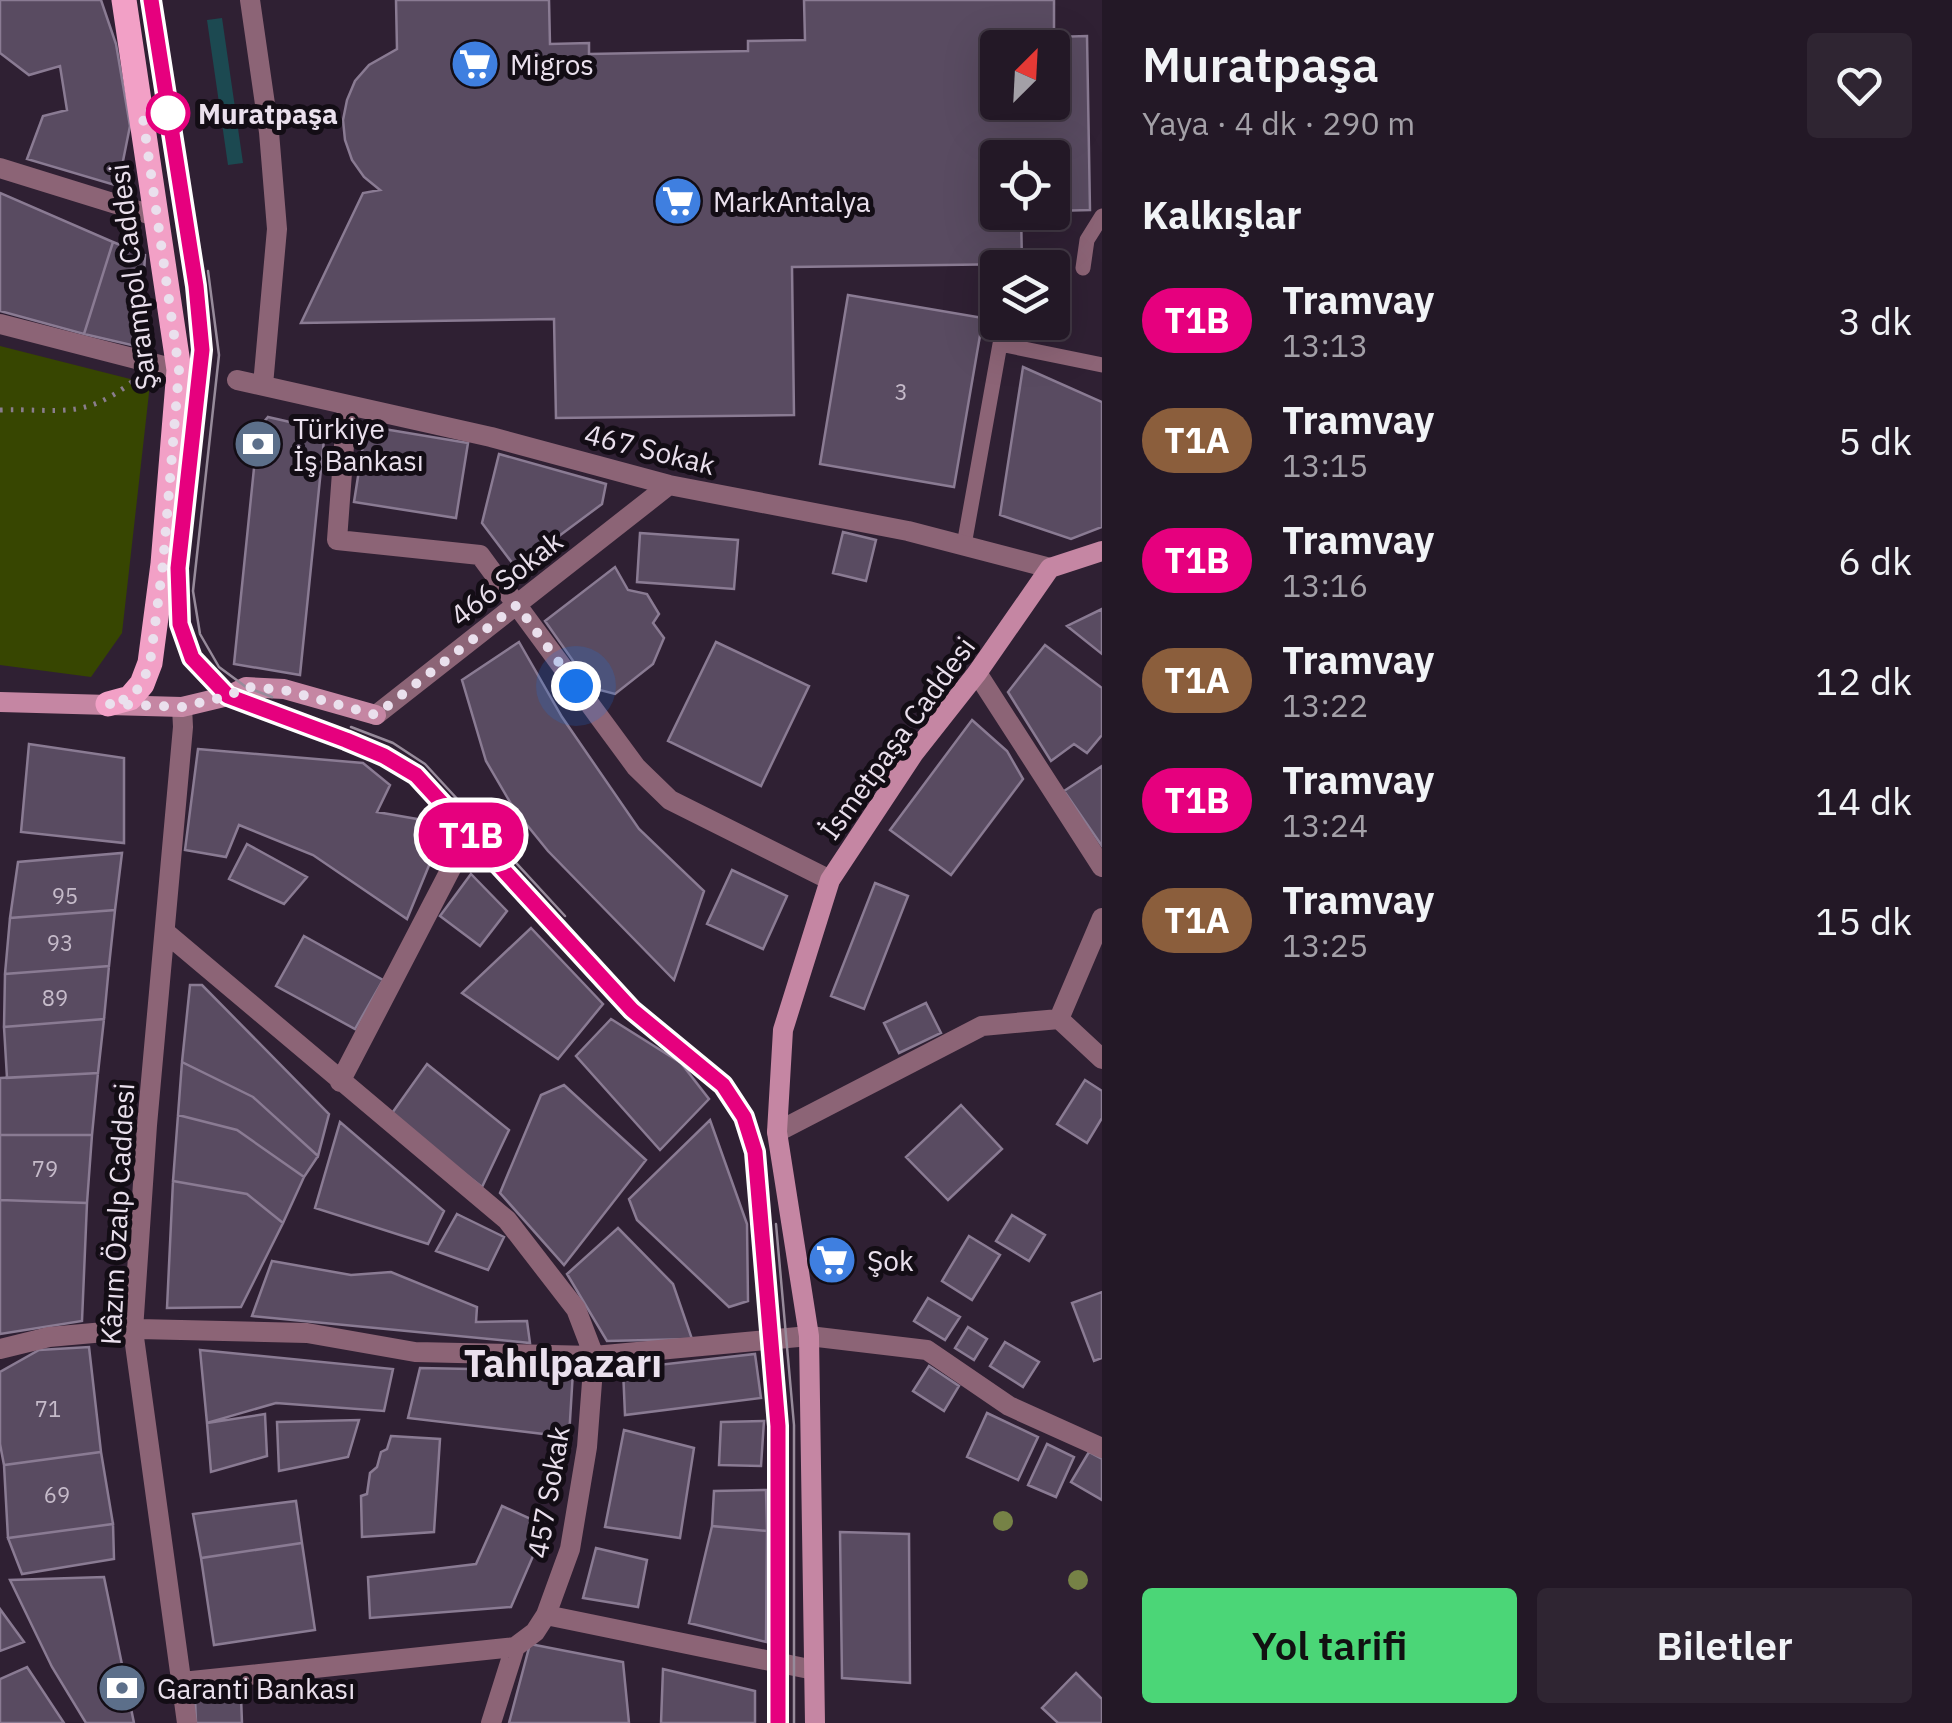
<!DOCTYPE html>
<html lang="tr">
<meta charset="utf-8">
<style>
:root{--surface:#231826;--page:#2f2532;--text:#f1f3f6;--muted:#a3a0a7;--line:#403743;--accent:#4bd677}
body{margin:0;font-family:"IBM Plex Sans",sans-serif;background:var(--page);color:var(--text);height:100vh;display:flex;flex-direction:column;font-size:38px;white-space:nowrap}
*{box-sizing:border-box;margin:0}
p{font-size:32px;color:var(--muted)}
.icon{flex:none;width:55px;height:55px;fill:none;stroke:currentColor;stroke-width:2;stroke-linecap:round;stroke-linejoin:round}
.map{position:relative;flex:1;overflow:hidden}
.details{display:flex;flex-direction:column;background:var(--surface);width:850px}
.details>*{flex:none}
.badge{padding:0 20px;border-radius:32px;font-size:35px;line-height:65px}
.needle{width:65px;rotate:24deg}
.fabs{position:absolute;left:980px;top:30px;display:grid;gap:20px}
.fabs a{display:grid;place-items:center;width:90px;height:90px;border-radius:10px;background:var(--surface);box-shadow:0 10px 40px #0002,0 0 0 2px var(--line);font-size:50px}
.you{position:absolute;width:50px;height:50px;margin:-25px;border:8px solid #fff;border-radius:50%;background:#1a73e8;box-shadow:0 0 0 15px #1a73e833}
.map>.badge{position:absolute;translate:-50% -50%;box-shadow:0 0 0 5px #fff}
h2{padding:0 40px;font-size:38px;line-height:90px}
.round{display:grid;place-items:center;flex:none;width:105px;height:105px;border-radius:10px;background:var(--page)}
.headline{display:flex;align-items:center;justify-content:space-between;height:170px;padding:0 40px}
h1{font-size:48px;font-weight:600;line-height:75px}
.button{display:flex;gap:20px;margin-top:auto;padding:20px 40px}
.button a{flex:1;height:115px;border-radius:10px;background:var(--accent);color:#111;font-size:40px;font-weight:600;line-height:115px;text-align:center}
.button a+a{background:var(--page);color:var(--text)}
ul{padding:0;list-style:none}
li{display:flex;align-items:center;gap:30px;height:120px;padding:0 40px}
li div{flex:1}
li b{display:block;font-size:38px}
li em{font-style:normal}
li .badge{min-width:110px;font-weight:700;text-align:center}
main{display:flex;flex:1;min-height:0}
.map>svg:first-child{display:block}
</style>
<main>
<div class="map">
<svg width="1102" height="1723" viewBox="0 0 1102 1723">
<rect width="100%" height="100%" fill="#2f2033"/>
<path fill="#374601" d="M0 346 150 384 122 633 91 677 0 665Z"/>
<path fill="#1c4951" d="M222 18 243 163 228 165 207 20Z"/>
<path fill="#594b61" stroke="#8a7b93" stroke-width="2.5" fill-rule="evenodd" d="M0 0H101L116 44 130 126 118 186 27 159 43 116 67 110 60 66 29 75 0 53Z
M396 0H549L550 44 589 43V54L748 51V41L805 40 804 0H1054V37L1087 36 1090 210 1052 211V158H998V212H1021L1022 264 792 267 794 415 556 418 554 319 301 323 363 193 380 190 364 177 352 160 345 140 343 120 347 100 355 81 369 65 397 49ZM998 48H1052V102H998Z
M0 193 113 242 84 334 0 311Z
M113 242 145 255 140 347 84 334Z
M848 295 983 318 954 487 820 464Z
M1023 367 1102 402V527L1071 539 1000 515Z
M268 417 325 430 300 675 234 664 258 429Z
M366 426 468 443 456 518 354 502Z
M499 454 606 484 602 504 516 568 482 523Z
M843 532 876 540 866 581 833 573Z
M640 533 738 540 734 589 637 582Z
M615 567 628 590 647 594 659 614 653 623 664 638 653 664 615 694 592 688 545 621Z
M1102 609V654L1067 626Z
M519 642 562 717 639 829 704 891 674 980 548 851 514 809 486 761 462 680Z
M716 642 809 686 761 786 668 741Z
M1045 645 1102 688V735L1087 753 1074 744 1051 761 1008 692Z
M972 720 1007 751 1023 779 951 875 890 830Z
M29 744 124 758V843L21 832Z
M198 749 363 763 390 785 377 812 446 824 407 919 313 855 239 825 226 857 185 850Z
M1102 766V846L1064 791Z
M247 844 307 877 284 904 229 879Z
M122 853 115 910 10 918 18 862Z
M732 870 787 896 763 949 707 924Z
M471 874 507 911 480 946 440 916Z
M875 883 908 896 864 1009 831 996Z
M115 910 109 966 5 974 10 918Z
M531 928 603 1004 558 1059 462 993Z
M304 936 383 980 355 1029 276 986Z
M109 966 104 1019 4 1027 5 974Z
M190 985H202L329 1114 318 1156 253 1097 182 1062Z
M926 1003 941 1033 899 1053 884 1023Z
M104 1019 98 1073 7 1078 4 1027Z
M611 1019 681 1063 709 1099 660 1150 576 1056Z
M182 1062 253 1097 318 1156 304 1177 237 1130 178 1115Z
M427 1064 509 1130 482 1187 390 1116Z
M98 1073 92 1135H0V1078Z
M1085 1080 1102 1091V1118L1087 1143 1057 1124Z
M564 1085 646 1160 564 1265 500 1193 541 1095Z
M961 1105 1002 1149 948 1200 906 1157Z
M178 1115 237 1130 304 1177 283 1223 247 1194 173 1181Z
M710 1120 747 1224 748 1301 729 1307 637 1220 629 1199Z
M340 1122 444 1211 428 1244 315 1208Z
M0 1135H92L87 1203 0 1200Z
M173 1181 247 1194 283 1223 241 1307 167 1308Z
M0 1200 87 1203 82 1321 0 1334Z
M457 1214 504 1237 488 1270 436 1251Z
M1012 1215 1045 1235 1029 1261 996 1241Z
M618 1228 673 1284 692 1339 607 1341 567 1274Z
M969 1236 1000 1255 972 1300 942 1281Z
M272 1261 351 1275 391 1272 477 1307 476 1322 527 1321 530 1343 252 1316Z
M1102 1292V1358L1094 1361 1072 1303Z
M928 1298 960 1317 945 1340 914 1321Z
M968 1327 987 1339 974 1360 955 1348Z
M1005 1342 1039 1362 1023 1387 990 1366Z
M89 1347 101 1452 4 1465 0 1444V1372L39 1350Z
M200 1350 393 1369 384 1411 276 1403 207 1423Z
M755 1354 761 1398 625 1415 623 1369Z
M929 1366 959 1386 944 1411 913 1391Z
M420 1368 573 1371 569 1437 408 1418Z
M987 1413 1038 1437 1018 1480 967 1457Z
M265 1414 267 1456 211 1472 207 1423Z
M359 1420 348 1457 279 1471 277 1422Z
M764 1421 761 1466 719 1465 721 1422Z
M624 1430 694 1448 680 1538 605 1527Z
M391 1436 440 1439 434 1532 362 1537 361 1496 367 1494 370 1473 377 1467 381 1452 387 1449Z
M1047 1444 1074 1457 1056 1497 1028 1485Z
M101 1452 113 1524 8 1538 4 1465Z
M1089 1452 1102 1459V1500L1071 1482Z
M766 1490 767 1531 712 1526 714 1491Z
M296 1501 302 1543 201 1558 193 1514Z
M502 1506 546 1526 511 1607 370 1618 368 1577 476 1564Z
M113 1524 114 1559 22 1574 8 1538Z
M712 1526 767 1531 766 1642 689 1623Z
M840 1532 909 1534 910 1683 842 1678Z
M302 1543 315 1630 214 1645 201 1558Z
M596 1548 647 1560 638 1607 583 1598Z
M104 1577 134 1723H86L52 1667 10 1580Z
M0 1609 24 1642 0 1651Z
M530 1644 623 1662 629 1723H509Z
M27 1667 64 1723H0V1679Z
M663 1669 755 1691V1723H661Z
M1076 1673 1102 1699V1723H1058L1042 1708Z
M195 1697H241L242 1723H196Z"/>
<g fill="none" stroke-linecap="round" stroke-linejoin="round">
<path stroke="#8a7d8d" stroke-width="5" stroke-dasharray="2.5 8" stroke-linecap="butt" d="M0 410C58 408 83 421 133 381"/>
<path stroke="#8c6476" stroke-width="15" d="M1083 268 1087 240 1102 216
M964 545 1000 344 1102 365"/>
<path stroke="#8c6476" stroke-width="20" d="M250 0 269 132 277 229 263 385
M0 168 158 217
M0 324 179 370
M237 380 491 437 669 485 908 531 1050 568
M347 405 337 540 480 555 636 767 670 800 830 880
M977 673 1102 867
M182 707 183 727 147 1125 133 1330 187 1723
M376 715 669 485
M165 932 507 1220 576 1309 594 1356 587 1447 570 1549 546 1615 535 1632 515 1647 182 1682
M1059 1019 1102 918
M340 1082 482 809
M777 1132 982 1026 1059 1019 1102 1059
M0 1349 49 1337 138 1329 307 1333 415 1352 594 1356 809 1336 927 1350 1009 1406 1102 1448
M546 1615 814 1670
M491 1723 515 1647"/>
<path stroke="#c586a3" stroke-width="20" d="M0 702 182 707 228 696 246 687 284 689 376 715
M815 1723 809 1336 777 1132 783 1030 830 880 914 753 977 673 1050 568 1102 551"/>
<path stroke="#f2a0c6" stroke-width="25" d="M108 704 130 698 142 684 150 663 163 564 179 370 124 0"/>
<path stroke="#978b9b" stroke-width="2.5" d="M151 0 196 286 201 351 178 569 180 625 192 658 228 696 346 740 384 756 416 775 631 1010 723 1085 745 1117 755 1152 778 1426V1723
M208 271 219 355 193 591 200 634 219 667 246 687 272 697
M351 727 393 743 425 764 565 916
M776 1224 794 1425V1723"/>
</g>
<g fill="#768246">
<circle cx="1003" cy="1521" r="10"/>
<circle cx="1078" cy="1580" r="10"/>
</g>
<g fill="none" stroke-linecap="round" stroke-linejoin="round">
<g stroke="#fff" stroke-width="22">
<path id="line" d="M151 0 196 286 202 350 178 568 180 624 192 658 228 696 346 740 384 756 416 775 632 1010 723 1085 744 1117 755 1152 778 1426V1723"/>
</g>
<use href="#line" stroke="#e6007e" stroke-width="15"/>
<path stroke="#eae0ed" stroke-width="10" stroke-dasharray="0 18" d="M168 113 142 111 179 370 163 564 150 663 142 684 130 698 108 704 182 707 228 696 246 687 284 690 376 715 517 605 576 686"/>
</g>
<defs>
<g id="supermarket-disc" transform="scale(2.5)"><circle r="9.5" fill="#3f7fe0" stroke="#130d15"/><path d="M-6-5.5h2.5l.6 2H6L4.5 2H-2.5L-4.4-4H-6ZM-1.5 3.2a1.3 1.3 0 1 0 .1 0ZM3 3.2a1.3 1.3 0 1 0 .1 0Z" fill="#fff"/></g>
<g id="bank-disc" transform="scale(2.5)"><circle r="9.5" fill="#5c6f8a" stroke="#130d15"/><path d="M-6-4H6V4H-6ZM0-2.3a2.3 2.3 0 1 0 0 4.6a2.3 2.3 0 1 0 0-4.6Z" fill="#fff"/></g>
</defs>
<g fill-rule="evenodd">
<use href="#supermarket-disc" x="475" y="64"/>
<use href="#supermarket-disc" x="678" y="201"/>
<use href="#bank-disc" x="258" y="444"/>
<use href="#supermarket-disc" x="832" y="1260"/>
<use href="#bank-disc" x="122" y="1688"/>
</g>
<circle fill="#fff" stroke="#e6007e" stroke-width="5" cx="168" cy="113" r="20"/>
<g text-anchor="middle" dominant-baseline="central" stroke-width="10" stroke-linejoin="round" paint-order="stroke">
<g font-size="22" fill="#c6bbca">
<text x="901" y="391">3</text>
<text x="65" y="895">95</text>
<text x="60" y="942">93</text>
<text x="55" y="997">89</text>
<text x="45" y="1168">79</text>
<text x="48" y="1408">71</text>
<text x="57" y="1494">69</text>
</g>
<g font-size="28" fill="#eae0ed" stroke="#130d15" text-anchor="start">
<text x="510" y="64">Migros</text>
<text x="713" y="201">MarkAntalya</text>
<text x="293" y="428">Türkiye<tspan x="293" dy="32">İş Bankası</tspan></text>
<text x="867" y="1260">Şok</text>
<text x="157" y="1688">Garanti Bankası</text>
</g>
<g font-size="28" font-weight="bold" fill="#eae0ed" stroke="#130d15" text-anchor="start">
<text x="198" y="113">Muratpaşa</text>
</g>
<g font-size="28" fill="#eae0ed" stroke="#130d15">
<text transform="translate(132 277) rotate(-97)">Şarampol Caddesi</text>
<text transform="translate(650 449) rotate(14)">467 Sokak</text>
<text transform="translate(506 578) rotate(-38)">466 Sokak</text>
<text transform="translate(897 738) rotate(-54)">İsmetpaşa Caddesi</text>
<text transform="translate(117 1214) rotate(-87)">Kâzım Özalp Caddesi</text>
<text transform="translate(548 1492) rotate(-80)">457 Sokak</text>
</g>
<g font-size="38" font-weight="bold" fill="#eae0ed" stroke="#130d15">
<text x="563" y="1362">Tahılpazarı</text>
</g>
</g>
</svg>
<div class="fabs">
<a><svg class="needle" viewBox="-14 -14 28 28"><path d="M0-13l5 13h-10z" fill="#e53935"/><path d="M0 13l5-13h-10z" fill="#a3a0a7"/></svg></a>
<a><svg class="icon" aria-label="locate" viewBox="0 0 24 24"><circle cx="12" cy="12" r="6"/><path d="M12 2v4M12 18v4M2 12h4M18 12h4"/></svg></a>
<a><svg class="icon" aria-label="layers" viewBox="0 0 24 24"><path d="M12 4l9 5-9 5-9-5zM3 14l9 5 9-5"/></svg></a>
</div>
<div class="you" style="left:576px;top:686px"></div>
<b class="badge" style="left:471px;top:835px;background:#e6007e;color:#fff">T1B</b>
</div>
<section class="details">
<div class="headline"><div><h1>Muratpaşa</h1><p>Yaya · 4 dk · 290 m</p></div><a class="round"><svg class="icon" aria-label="heart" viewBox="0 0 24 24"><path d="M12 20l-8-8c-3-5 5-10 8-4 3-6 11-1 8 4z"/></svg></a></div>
<h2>Kalkışlar</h2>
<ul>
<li><span class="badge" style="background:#e6007e;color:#fff">T1B</span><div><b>Tramvay</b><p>13:13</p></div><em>3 dk</em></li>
<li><span class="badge" style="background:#8b5e3c;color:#fff">T1A</span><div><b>Tramvay</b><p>13:15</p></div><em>5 dk</em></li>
<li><span class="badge" style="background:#e6007e;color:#fff">T1B</span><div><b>Tramvay</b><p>13:16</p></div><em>6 dk</em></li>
<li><span class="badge" style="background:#8b5e3c;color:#fff">T1A</span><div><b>Tramvay</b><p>13:22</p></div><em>12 dk</em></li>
<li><span class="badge" style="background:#e6007e;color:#fff">T1B</span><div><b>Tramvay</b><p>13:24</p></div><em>14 dk</em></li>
<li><span class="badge" style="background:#8b5e3c;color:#fff">T1A</span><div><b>Tramvay</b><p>13:25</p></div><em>15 dk</em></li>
</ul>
<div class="button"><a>Yol tarifi</a><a>Biletler</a></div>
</section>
</main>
